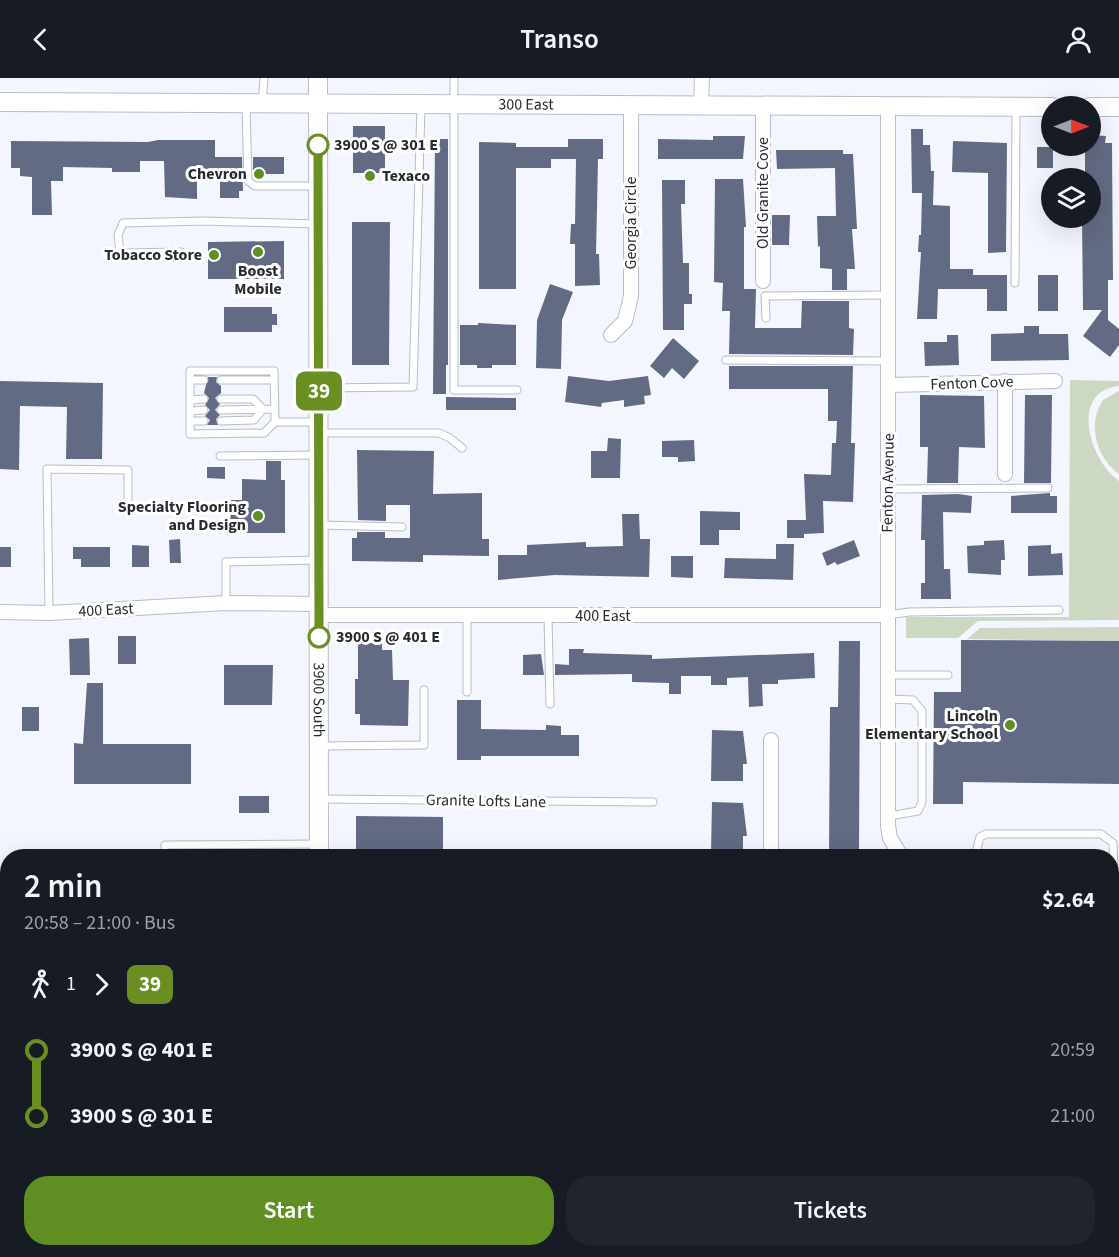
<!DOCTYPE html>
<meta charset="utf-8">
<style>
:root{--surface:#171b24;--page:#20242c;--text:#f1f3f6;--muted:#9ea1a6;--accent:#618e22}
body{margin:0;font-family:"Source Sans 3",sans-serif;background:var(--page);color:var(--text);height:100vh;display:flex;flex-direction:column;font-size:22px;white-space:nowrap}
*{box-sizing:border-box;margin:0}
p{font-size:20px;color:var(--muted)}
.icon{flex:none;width:33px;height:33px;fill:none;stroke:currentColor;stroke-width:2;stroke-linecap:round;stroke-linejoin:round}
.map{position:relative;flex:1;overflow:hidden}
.sheet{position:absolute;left:0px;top:771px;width:1119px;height:408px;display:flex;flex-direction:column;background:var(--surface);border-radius:24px 24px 0 0;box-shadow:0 6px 24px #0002}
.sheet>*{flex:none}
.badge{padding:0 12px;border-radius:9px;font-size:21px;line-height:39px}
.needle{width:39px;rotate:90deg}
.controls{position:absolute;left:1041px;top:18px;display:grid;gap:12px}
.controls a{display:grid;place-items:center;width:60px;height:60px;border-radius:50%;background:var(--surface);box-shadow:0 6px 24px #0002;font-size:30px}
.map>.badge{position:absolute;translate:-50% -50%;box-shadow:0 0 0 3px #fff}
.legs{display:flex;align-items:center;gap:9px;height:66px;padding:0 24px;font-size:20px}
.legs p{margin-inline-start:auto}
.headline{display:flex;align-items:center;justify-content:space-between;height:102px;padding:0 24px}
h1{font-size:33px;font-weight:600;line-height:45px}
.cta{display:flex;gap:12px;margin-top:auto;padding:12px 24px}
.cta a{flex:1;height:69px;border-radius:24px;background:var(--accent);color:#fff;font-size:24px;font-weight:600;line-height:69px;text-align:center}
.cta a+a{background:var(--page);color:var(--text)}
ul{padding:0 24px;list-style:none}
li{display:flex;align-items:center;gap:21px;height:66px;font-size:22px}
li i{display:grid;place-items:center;width:9px;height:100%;margin:0 8px;background:currentColor}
li i::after{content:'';width:15px;height:15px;margin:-8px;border:4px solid;border-radius:50%;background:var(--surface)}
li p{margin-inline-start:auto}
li:first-child i{background:linear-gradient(#0000 50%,currentColor 0)}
li:last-child i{background:linear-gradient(currentColor 50%,#0000 0)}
header{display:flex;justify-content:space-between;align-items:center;height:78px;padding:0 24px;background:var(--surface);font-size:27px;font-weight:600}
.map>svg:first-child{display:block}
</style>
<header><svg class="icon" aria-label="back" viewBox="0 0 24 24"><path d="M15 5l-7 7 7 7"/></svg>Transo<svg class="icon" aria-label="person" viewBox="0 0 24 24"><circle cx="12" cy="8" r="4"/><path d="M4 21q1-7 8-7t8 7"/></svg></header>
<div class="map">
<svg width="1119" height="1179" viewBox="0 0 1119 1179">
<rect width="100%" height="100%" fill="#f3f6fe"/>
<path fill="#cdd8c3" d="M1070 302 1119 303V308C1069 313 1089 382 1119 403V542L978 543 958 560H906V539H1069Z
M1119 313V396C1096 379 1087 346 1103 322Z
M1119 549V563L967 561 980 550Z"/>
<path fill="#636b84" d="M353 48H385V95H353Z
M911 51H923V67H930L931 93H934L933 127 950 128V191H973V197H1007V233H987V211H938L937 241H917L921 174H918L919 157H921L922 115H912Z
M1090 57 1106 58 1105 65H1112L1113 202H1108V242L1119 251V267L1110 279 1083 258 1102 232H1083L1082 140H1090V100H1085V68H1090Z
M713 58H745L743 81H658V61L713 62Z
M435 61H448V287H446V316H433Z
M568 61H603V81H598L597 130 596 176H599L600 207 575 208V166H570L571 146H575L576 81H551V90H516V211H479V64L516 65V69H568Z
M158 62H215V79H242L243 113H239V120H220V102H197V121L165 119 164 83H140V94H112V90L63 89V103H51L52 137H32V99L20 98V90H11V63L148 64Z
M953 63 1007 65 1006 174 988 175V95L952 94Z
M1037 69H1053V90H1037Z
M776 72H843V76H853L857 151H852L855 191H847V212H832V191L820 190V168L818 169 817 138H836L835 90 777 91Z
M253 79H284V96H253Z
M715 101H743L746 149H744V211H756L755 250H801L802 223H849V250L854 251 853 277 729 276 730 233H722L723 205 714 204Z
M662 102H685V126H681L683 185H689V216H692V226H684V252H663Z
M772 137H790L789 167H772Z
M352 144H390L389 287H352Z
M284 163V201H208V164Z
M1038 197H1058V233H1038Z
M550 206 573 214 562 242 561 291 536 290 537 242Z
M224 229H272V236H277V247H272V254H224Z
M478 245 516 247V287H492V290H477V287H460V247H478Z
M1024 248H1039V256H1068L1069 282 991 283V256L1024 255Z
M947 257H958L959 287 925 288 924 264H947Z
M673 260 699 283 684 301 672 290 664 300 650 288Z
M729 288H853L851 365H855L853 424 823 423 824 455 804 456V460H787V442H806L804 396 831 397 832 365H836L837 343H828V311H729Z
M568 298 609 303 648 298 651 317 644 318 645 326 624 329V322L602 325 601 329 565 324Z
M208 299H217L216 304 221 308V315L215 320 220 326 215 332 220 337 216 341 218 347H207L210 342 205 338 210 332 205 327 209 320 204 315Z
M0 303 103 305 102 381H66L67 329 20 328 19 392 0 391Z
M920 317 984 318 985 370 959 369 958 405H927L928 369H920Z
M1025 317H1052L1051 405H1024Z
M446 319 516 320V332H446Z
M608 360 621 361 620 400H591V373H607Z
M694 362 695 383 678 384V379H662V363Z
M357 372 434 373 433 416 482 415V461H489V478L423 477V484L352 483V460H357V454H385V460H410V427H386V443L358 442Z
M266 383H281V402H285V455H230L231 422H242V401L266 402Z
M207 389H225V401L207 400Z
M1050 415V418H1057V435H1011V418Z
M958 416 972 418 971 435 943 434 944 491H950L951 521H921V505H925V462H921L922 417Z
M700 433 740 434V452H719V467H700Z
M622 436H639L640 461H650L649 499 555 497 498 502V477H527V467L586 464V469L623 468Z
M180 461 181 485H170L169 462Z
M854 462 860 478 837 487 835 484 827 488 822 475Z
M1004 462 1005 482H1001V497L968 495 967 468 984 467V463Z
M776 466H794L793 502 724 500 725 480 776 481Z
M132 467 149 468V489H132Z
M1051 467V476L1062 475 1063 497 1028 498V468Z
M0 469H11V489H0Z
M73 469H110V489H81V481H73Z
M671 478H693V500L671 499Z
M118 558H136V586H118Z
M89 560 90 597H70L69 561Z
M961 562 1119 563V706L963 704V726H933L934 614H961Z
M839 563H860L859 778H829L830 629H838Z
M358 565H382V572H392L393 602H409L408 648 360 647V636H355V601H358Z
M569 571H584L583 575 652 577V581L814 575 815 600 778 602V606H762L763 628 749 629 748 599 727 600V607H711V598H681V616H669V605L632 604V596L555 597V586L569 587Z
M541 576 544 597H523V577Z
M224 587H273L272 627H224Z
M87 605H103V666H191V706H74V665L83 666Z
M457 622H481V651L546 652V647L561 648V657H579V678H481V682H457Z
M22 629H39V653H22Z
M712 652 743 653 747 686H743V703H711Z
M239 718H269V735H239Z
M712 724 743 725 747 758H743V775L711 774Z
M356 738 443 739V775H356Z"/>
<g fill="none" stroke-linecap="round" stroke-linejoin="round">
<g stroke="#b8bcca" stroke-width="9">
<path id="lane" d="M454 0V312H517
M262 25 264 0
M246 27 248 103 255 108H318
M181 174 120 175 118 157 123 145 203 143 318 146
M1015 205 1016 29
M766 240 765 218 888 217
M726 282 888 283
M190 302H204
M221 302H274
M319 310 413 309 421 28
M190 322 204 321
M221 332 275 331
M190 333 204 332
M190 343H204
M221 343 254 342 263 331 253 321H221
M275 344 274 293H190V356L264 355 275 344H318
M319 355H439L450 360 462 370
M220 378 316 377
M888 411 1048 410
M319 447 402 449
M226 525V484L316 482
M49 535 47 391 128 392V425
M887 537 909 534 1059 532
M467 539V614
M548 539 550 626
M888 597H948
M319 668 424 667V612
M321 721 653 724
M889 738 918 733 922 724V633L913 622 889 621
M165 778V767L319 766
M975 778 980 759 986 756H1101L1113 765 1114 794"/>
</g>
<g stroke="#b8bcca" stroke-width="16">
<path id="street" d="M701 27 702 0
M763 28V203
M888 28V747L890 760 901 778
M611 257 625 243 631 218V26
M1005 303V396
M889 307 1055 303
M0 534 49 535 226 525 319 526
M319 537H887
M771 662V778
M1112 794H1119
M1112 885H1119
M15 1172V1179
M704 1172V1179
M957 1172 958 1179"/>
</g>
<g stroke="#b8bcca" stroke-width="20">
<g id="secondary">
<path id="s1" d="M318 0 319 778"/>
<path id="s2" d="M0 24 1052 29"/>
<path d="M1090 29H1119"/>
<path d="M0 1048H8"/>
<path d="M1112 1050H1119"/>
<path d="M316 1179V1172"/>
</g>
</g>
<use href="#lane" stroke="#fff" stroke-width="7"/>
<use href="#street" stroke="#fff" stroke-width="14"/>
<use href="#secondary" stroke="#fff" stroke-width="18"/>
</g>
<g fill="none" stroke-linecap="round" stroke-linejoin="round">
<g stroke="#fff" stroke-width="14">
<path id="line-1" d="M318 67 319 559"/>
</g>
<use href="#line-1" stroke="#6b8e23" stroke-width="9"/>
</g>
<g fill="#fff" stroke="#6b8e23" stroke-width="3">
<circle cx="318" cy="67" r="10"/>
<circle cx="319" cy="559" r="10"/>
</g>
<g fill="#618e22" stroke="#fff" stroke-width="2">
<circle cx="259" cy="96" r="6"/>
<circle cx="370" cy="98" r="6"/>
<circle cx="258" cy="174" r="6"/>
<circle cx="214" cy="177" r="6"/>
<circle cx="258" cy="438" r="6"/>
<circle cx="1010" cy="647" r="6"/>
</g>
<g text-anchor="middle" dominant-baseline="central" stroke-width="6" stroke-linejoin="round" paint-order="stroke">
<g font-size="16" fill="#292b30" stroke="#fff">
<text stroke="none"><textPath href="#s2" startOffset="526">300 East</textPath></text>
<text transform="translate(763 115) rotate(-90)">Old Granite Cove</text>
<text transform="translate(631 145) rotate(-90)">Georgia Circle</text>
<text transform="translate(972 305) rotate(-2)">Fenton Cove</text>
<text transform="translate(888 405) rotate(-89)">Fenton Avenue</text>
<text transform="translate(106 532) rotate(-3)">400 East</text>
<text x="603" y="538">400 East</text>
<text stroke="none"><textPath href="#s1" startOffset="622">3900 South</textPath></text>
<text transform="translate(486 723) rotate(1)">Granite Lofts Lane</text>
</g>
<g font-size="16" font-weight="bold" fill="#292b30" stroke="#fff" text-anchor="start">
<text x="334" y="67">3900 S @ 301 E</text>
<text x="336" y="559">3900 S @ 401 E</text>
</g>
<g font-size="16" font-weight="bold" fill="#292b30" stroke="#fff" text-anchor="end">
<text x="247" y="96">Chevron</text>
<text x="382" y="98" text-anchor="start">Texaco</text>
<text x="202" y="177">Tobacco Store</text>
<text x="258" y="193" text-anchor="middle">Boost<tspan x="258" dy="18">Mobile</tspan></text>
<text x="246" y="429">Specialty Flooring<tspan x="246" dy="18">and Design</tspan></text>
<text x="998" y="638">Lincoln<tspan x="998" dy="18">Elementary School</tspan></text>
</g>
</g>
</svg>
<div class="controls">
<a><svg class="needle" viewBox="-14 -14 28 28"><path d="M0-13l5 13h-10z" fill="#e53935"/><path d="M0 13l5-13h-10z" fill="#9ea1a6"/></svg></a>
<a><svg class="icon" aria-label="layers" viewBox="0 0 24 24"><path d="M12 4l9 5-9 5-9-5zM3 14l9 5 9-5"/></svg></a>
</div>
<b class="badge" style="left:319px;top:313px;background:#6b8e23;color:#fff">39</b>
<section class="sheet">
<div class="headline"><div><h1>2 min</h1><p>20:58 – 21:00 · Bus</p></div><b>$2.64</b></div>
<div class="legs"><svg class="icon" aria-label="walk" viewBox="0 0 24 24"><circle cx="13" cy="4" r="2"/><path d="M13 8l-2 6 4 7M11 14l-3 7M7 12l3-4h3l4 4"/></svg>1<svg class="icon" aria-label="forward" viewBox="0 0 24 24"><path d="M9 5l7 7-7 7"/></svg><b class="badge" style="background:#6b8e23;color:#fff">39</b></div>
<ul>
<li><i style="color:#6b8e23"></i><b>3900 S @ 401 E</b><p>20:59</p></li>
<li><i style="color:#6b8e23"></i><b>3900 S @ 301 E</b><p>21:00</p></li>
</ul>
<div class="cta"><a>Start</a><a>Tickets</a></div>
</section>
</div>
